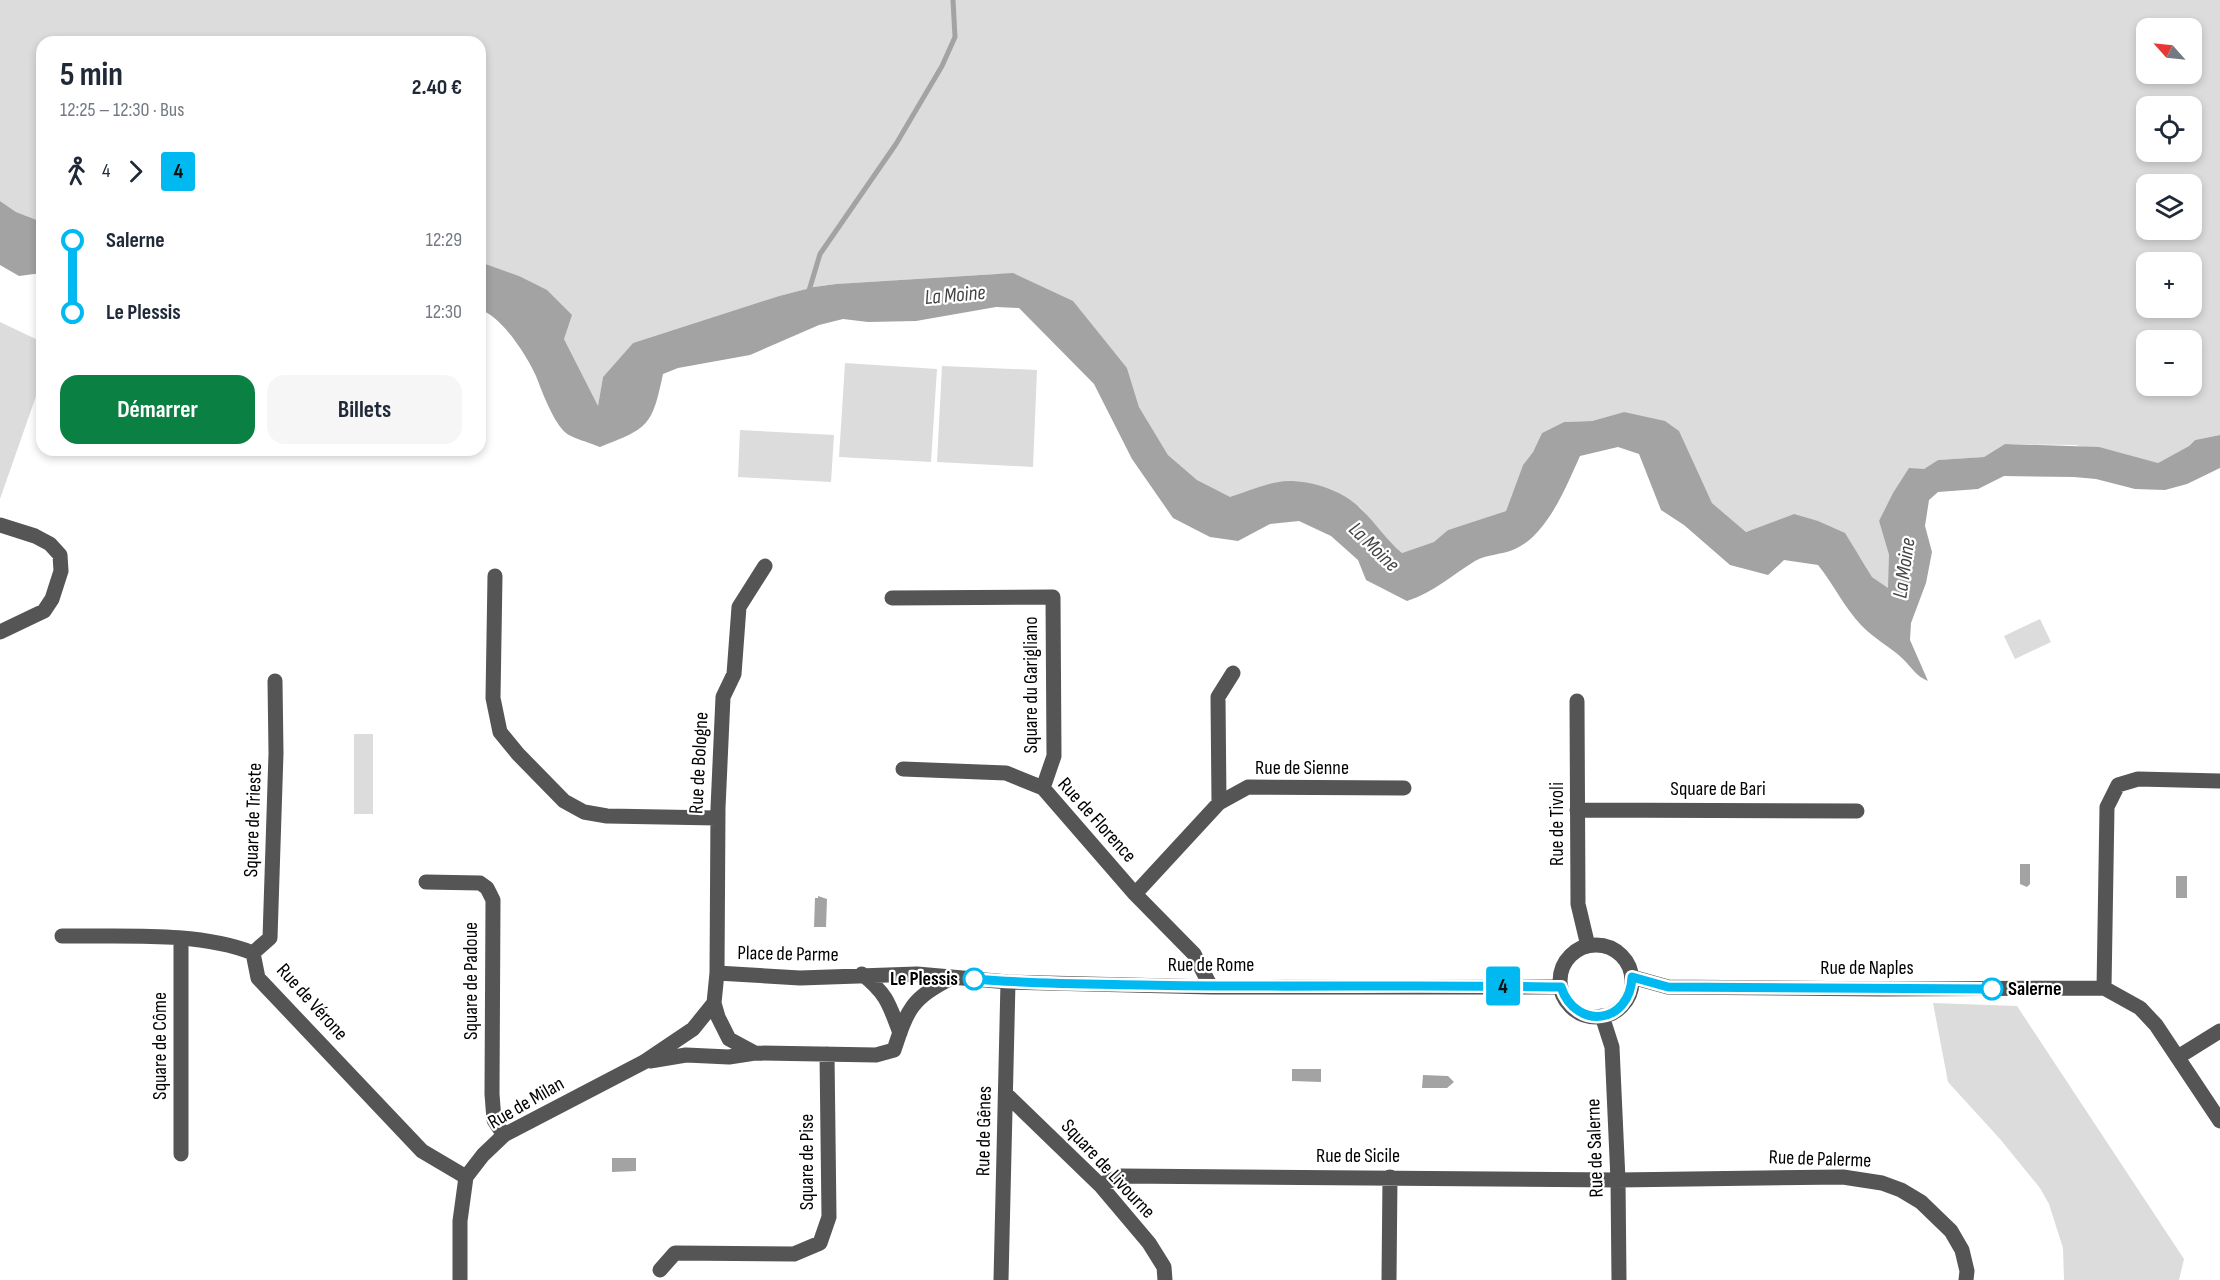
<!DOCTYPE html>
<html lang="fr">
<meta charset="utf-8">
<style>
:root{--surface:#fff;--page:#f6f6f7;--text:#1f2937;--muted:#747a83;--accent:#0b8043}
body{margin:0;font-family:"Sofia Sans Condensed",sans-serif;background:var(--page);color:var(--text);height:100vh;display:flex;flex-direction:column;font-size:22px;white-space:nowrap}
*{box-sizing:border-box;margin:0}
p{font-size:20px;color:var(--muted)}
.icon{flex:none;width:33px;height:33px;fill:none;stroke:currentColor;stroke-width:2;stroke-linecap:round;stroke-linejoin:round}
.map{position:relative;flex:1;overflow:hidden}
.side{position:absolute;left:36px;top:36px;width:450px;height:420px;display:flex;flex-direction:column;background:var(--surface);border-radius:18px;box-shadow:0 3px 9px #0003}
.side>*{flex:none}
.badge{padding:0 12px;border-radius:4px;font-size:21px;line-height:39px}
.needle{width:39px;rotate:297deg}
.controls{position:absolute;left:2136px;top:18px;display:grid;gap:12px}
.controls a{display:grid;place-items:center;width:66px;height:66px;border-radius:12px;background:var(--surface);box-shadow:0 3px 9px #0003;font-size:30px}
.map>.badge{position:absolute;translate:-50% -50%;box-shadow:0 0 0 3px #fff}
.legs{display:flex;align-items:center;gap:9px;height:66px;padding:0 24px;font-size:20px}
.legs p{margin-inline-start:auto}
.overview{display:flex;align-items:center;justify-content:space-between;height:102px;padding:0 24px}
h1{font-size:33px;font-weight:700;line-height:45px}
.action{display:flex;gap:12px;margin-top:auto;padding:12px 24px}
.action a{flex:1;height:69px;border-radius:18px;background:var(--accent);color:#fff;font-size:24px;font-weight:700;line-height:69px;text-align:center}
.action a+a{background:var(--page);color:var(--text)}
ul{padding:0 24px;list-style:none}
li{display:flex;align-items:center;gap:21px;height:72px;font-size:22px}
li i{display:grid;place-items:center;width:9px;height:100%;margin:0 8px;background:currentColor}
li i::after{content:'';width:15px;height:15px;margin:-8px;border:4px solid;border-radius:50%;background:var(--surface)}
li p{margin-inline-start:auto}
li:first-child i{background:linear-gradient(#0000 50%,currentColor 0)}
li:last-child i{background:linear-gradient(currentColor 50%,#0000 0)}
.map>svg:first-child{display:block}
</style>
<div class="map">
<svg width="2220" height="1280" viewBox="0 0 2220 1280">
<rect width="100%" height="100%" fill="#fff"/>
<path fill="#dcdcdc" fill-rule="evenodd" d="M0 0H2220V435L2195 440 2189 446 2158 463 2075 445 2005 444 1984 457 1938 460 1924 469 1879 521 1889 555V589L1872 577 1860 557 1794 514 1746 532 1712 503 1678 431 1624 412 1592 421 1564 422 1542 433 1533 452 1523 465 1506 511 1448 530 1435 542 1402 553 1388 541 1360 507 1266 485 1230 498 1197 480 1168 455 1139 407 1127 368 1116 355 997 274 836 284 814 287 779 296 633 343 603 377 598 407 564 339 519 276 480 262V42H42V222L16 212 0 201ZM2146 28H2192V74H2146ZM2146 106H2192V152H2146ZM2146 184H2192V230H2146ZM2146 262H2192V308H2146ZM2146 340H2192V386H2146Z
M0 322 42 342V379L0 499Z
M845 363 937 369 931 462 839 457Z
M942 366 1037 370 1033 467 937 462Z
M740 430 834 435 831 482 738 477Z
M2040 619 2051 642 2015 659 2004 636Z
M354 734H373V814H354Z
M1933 1003 2017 1006 2184 1259 2179 1280H2064L2063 1248 2049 1204 2040 1188 2000 1139 1948 1082Z"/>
<path fill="#a3a3a3" d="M0 201 16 212 42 222V273L19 276 0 265Z
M480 262 519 276 547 290 572 315 564 339 598 406 603 377 633 343 779 296 814 287 836 284 1013 273 1073 301 1127 368 1139 407 1168 455 1197 480 1230 497C1249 491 1268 482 1288 481 1313 481 1344 491 1361 509 1376 523 1386 540 1402 553L1434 542 1448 530 1506 511 1523 465 1533 452 1542 433 1564 422 1592 421 1624 412 1665 421 1679 431 1712 503 1746 532 1794 514 1818 521 1845 533 1872 577 1888 588 1889 555 1879 521 1893 493 1909 468 1924 469 1938 460 1984 457 2005 444 2099 447 2158 463 2189 446 2195 440 2220 435V468L2187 484 2165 490 2135 489 2096 479 2074 477 2004 476 1978 489 1938 492 1929 500 1925 526 1932 552 1926 583 1911 623 1910 640 1928 681C1916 676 1913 669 1904 660 1891 647 1874 639 1861 625 1844 607 1834 585 1818 565L1784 560 1768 575 1730 565 1684 525 1661 510 1639 454 1618 447 1580 456C1566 487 1547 535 1515 549 1502 555 1487 554 1475 561 1452 575 1433 593 1407 601L1366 580 1358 560 1331 536 1299 521 1270 524 1238 541 1210 537 1173 518 1132 459 1094 384 1019 308 996 307 916 321 868 322 843 319 819 325 750 355 678 368 663 374C652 426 649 428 600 447 593 444 570 437 566 433 553 422 542 391 536 376 527 356 501 315 480 310Z
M2020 864H2030V884L2027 887 2020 884Z
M2176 876H2187V898H2176Z
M818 896 827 899 826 927H814L815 898H818Z
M1292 1069H1321V1082L1292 1081Z
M1423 1075 1448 1076 1454 1082 1447 1088H1422Z
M612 1158H636V1171L612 1172Z"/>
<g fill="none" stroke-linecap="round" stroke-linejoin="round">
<path stroke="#a3a3a3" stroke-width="5" d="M808 294 820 254 896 144 942 66 955 37 953 0"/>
<path stroke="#555" stroke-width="15" d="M0 525 35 536 50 544 60 555 61 571 52 599 44 611 0 632
M765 566 739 607 734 674 723 697 718 808 717 973 714 1003 718 1017 729 1039 755 1053 876 1055 894 1050C907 1010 912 997 952 978
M495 576 493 698 500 732 518 754 564 801 584 812 607 816 717 818
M892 598 1053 597 1054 756 1043 788
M1577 701 1578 904 1588 946
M903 769 1006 773 1043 788 1135 894 1194 954 1211 987
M1219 803 1218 697 1233 673
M1577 810 1857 811
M426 882 480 883 487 888 493 900 492 1094 494 1120 504 1135
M1135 894 1219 803 1248 787 1404 788
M62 936C121 937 198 931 253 953L258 978 422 1151 466 1177
M1560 981a36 36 0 1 1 72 0a36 36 0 1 1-72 0Z
M253 953 270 938 276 753 275 681
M717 973 800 978 917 974 1008 982 1211 987H1561
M862 974C887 994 889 1004 900 1033
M1632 977 1668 987 1879 989 2104 988 2140 1008 2156 1025 2220 1121
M2104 988 2107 807 2118 785 2138 779 2220 781
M1602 1016 1612 1047 1618 1180 1619 1280
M2178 1057 2220 1031
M650 1061 686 1055 729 1057 755 1053
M1007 1095 1100 1185 1149 1243 1164 1267 1165 1280
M181 1154V938
M1100 1185 1121 1176 1618 1180 1843 1177 1882 1183 1901 1190 1921 1202 1951 1231 1962 1250 1967 1271 1966 1280
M660 1270 675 1253 794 1254 820 1243 829 1217 827 1054
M460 1280V1221L466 1177 483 1155 504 1135 644 1062 693 1029 714 1003
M1001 1280 1008 982
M1389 1280 1390 1177"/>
</g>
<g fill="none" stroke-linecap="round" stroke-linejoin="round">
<g stroke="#fff" stroke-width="14">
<path id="line-1" d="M974 979C1030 984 1086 984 1142 985 1282 988 1421 984 1561 987 1576 1031 1630 1024 1632 977L1668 987 1992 989"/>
</g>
<use href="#line-1" stroke="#00b9f1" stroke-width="9"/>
</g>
<g fill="#fff" stroke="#00b9f1" stroke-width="3">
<circle cx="974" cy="979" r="10"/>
<circle cx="1992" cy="989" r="10"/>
</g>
<g text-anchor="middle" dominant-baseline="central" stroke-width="4.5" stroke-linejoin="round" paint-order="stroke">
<g font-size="20" fill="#000" stroke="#fff">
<text transform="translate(1031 685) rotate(-90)">Square du Garigliano</text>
<text transform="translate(699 763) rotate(-87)">Rue de Bologne</text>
<text x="1302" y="768">Rue de Sienne</text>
<text x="1718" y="789">Square de Bari</text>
<text transform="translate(253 820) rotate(-88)">Square de Trieste</text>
<text transform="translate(1097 820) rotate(48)">Rue de Florence</text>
<text transform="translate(1557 824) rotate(-90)">Rue de Tivoli</text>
<text transform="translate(788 954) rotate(1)">Place de Parme</text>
<text x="1211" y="965">Rue de Rome</text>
<text x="1867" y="968">Rue de Naples</text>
<text transform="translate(471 981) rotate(-90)">Square de Padoue</text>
<text transform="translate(312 1002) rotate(48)">Rue de Vérone</text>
<text transform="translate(160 1046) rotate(-90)">Square de Côme</text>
<text transform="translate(526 1103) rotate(-30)">Rue de Milan</text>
<text transform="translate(984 1131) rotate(-89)">Rue de Gênes</text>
<text transform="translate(1595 1148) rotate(-92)">Rue de Salerne</text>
<text x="1358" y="1156">Rue de Sicile</text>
<text transform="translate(1820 1159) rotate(2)">Rue de Palerme</text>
<text transform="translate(807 1162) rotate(-90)">Square de Pise</text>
<text transform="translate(1108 1169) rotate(47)">Square de Livourne</text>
</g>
<g font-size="20" font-weight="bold" fill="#000" stroke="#fff" text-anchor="end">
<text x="958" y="979">Le Plessis</text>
<text x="2008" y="989" text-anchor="start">Salerne</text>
</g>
<g font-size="21" font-style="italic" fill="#444" stroke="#fff">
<text transform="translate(955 295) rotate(-5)">La Moine</text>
<text transform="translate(1374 547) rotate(44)">La Moine</text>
<text transform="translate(1904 568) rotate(-82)">La Moine</text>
</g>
</g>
</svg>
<div class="controls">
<a><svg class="needle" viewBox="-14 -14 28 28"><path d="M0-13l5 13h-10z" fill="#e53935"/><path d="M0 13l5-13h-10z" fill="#747a83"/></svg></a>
<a><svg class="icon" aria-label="locate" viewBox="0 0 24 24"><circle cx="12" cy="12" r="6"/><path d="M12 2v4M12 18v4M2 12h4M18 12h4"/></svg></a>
<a><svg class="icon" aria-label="layers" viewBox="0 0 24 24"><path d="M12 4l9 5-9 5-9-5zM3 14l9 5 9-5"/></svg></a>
<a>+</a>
<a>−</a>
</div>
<b class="badge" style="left:1503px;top:986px;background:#00b9f1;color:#111">4</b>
<section class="side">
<div class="overview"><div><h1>5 min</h1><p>12:25 – 12:30 · Bus</p></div><b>2.40 €</b></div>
<div class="legs"><svg class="icon" aria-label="walk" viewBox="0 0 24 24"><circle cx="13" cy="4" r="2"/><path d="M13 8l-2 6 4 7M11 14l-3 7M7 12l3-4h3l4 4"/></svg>4<svg class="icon" aria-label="forward" viewBox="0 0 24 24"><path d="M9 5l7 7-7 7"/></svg><b class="badge" style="background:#00b9f1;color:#111">4</b></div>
<ul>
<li><i style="color:#00b9f1"></i><b>Salerne</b><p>12:29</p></li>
<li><i style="color:#00b9f1"></i><b>Le Plessis</b><p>12:30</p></li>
</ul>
<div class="action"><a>Démarrer</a><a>Billets</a></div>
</section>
</div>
